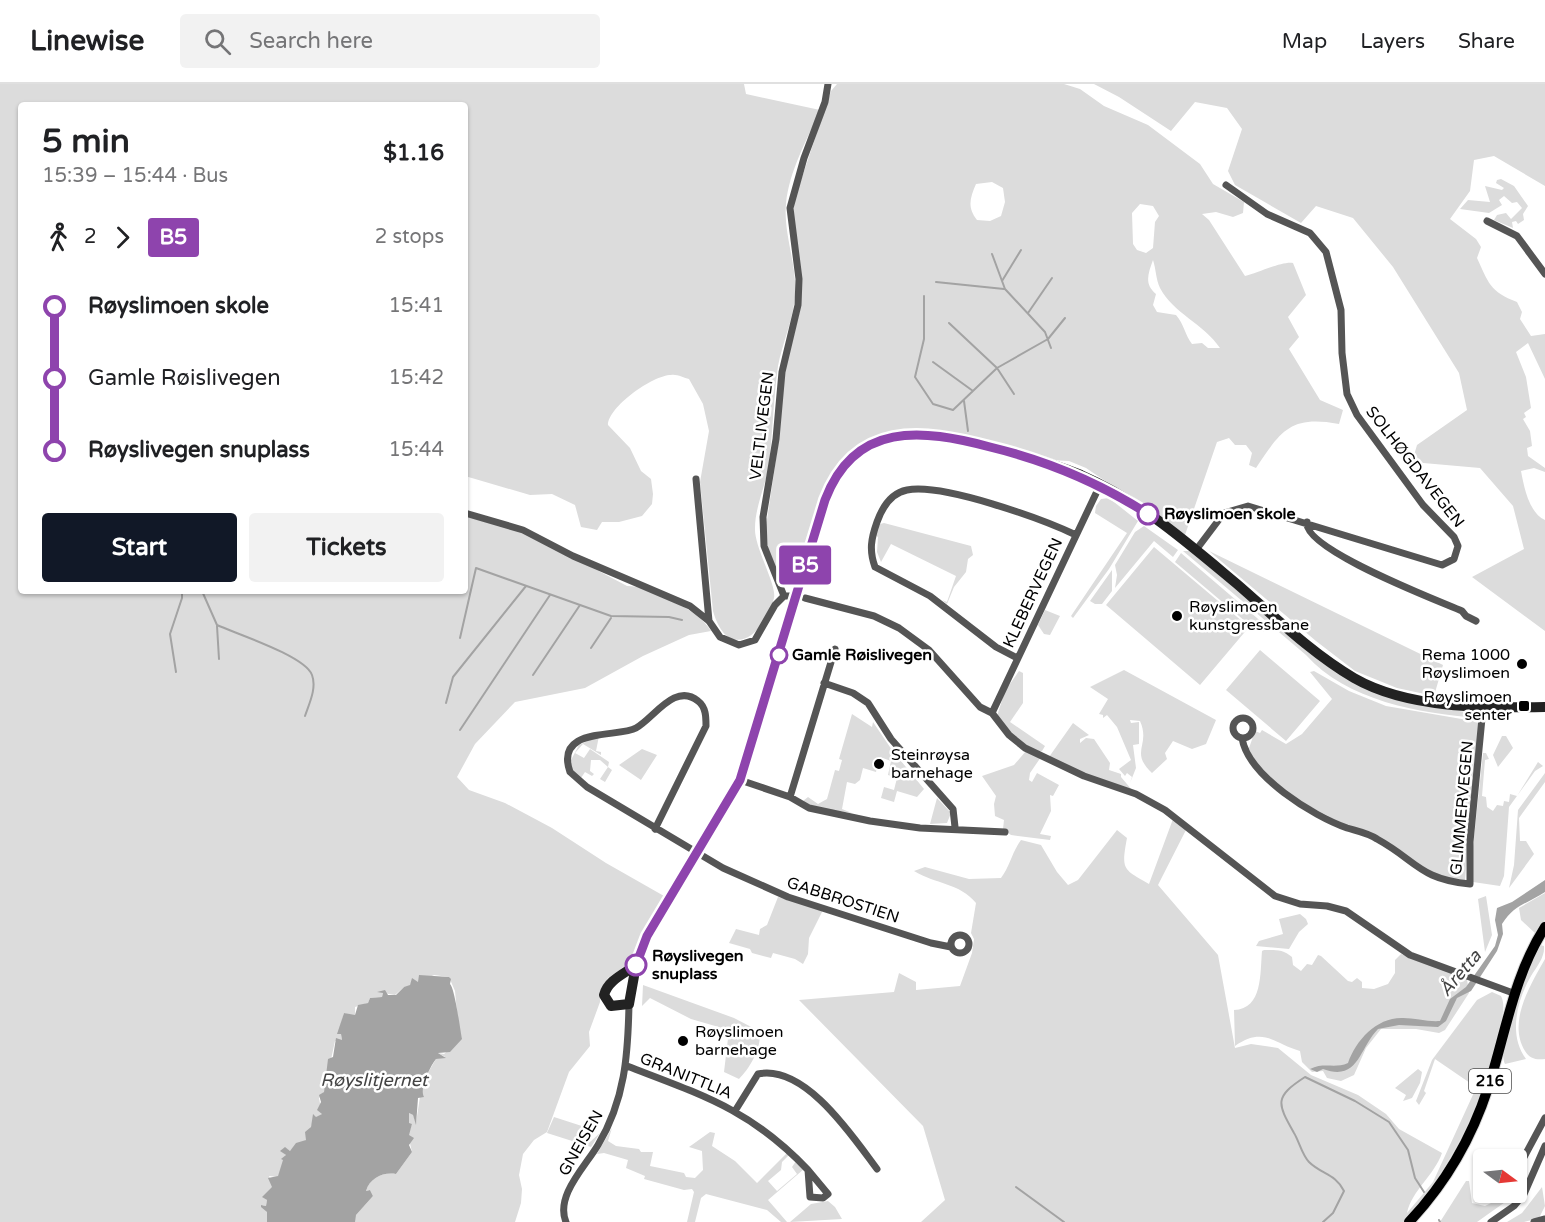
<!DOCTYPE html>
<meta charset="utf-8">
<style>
:root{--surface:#fff;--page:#f2f2f2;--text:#202124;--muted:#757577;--line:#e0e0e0;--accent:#111827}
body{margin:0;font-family:"Varela Round",sans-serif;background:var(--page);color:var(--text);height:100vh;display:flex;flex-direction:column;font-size:22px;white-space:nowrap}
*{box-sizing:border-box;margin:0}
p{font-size:20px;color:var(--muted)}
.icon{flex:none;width:33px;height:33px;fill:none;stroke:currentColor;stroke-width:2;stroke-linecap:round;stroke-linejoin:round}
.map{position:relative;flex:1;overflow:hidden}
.details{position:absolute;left:18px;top:18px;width:450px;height:492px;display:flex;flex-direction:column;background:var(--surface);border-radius:6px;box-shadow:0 2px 4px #0004}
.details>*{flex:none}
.badge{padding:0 12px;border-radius:4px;font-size:21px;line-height:39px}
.needle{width:39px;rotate:105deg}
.buttons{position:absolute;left:1473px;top:1065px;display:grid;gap:12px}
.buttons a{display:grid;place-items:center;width:54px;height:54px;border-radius:6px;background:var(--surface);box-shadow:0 2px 4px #0004;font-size:30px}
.map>.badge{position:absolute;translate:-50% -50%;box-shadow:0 0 0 3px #fff}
.legs{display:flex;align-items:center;gap:9px;height:66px;padding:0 24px;font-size:20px}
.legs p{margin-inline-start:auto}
.summary{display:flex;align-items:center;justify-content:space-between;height:102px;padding:0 24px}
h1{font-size:33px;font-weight:700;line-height:45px}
.action{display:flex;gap:12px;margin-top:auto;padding:12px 24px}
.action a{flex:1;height:69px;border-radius:6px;background:var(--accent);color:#fff;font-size:24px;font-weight:700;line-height:69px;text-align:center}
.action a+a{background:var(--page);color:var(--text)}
ul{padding:0 24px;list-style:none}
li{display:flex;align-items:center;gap:21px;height:72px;font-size:22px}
li i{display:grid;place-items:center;width:9px;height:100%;margin:0 8px;background:currentColor}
li i::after{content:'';width:15px;height:15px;margin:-8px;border:4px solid;border-radius:50%;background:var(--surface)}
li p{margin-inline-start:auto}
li:first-child i{background:linear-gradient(#0000 50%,currentColor 0)}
li:last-child i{background:linear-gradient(currentColor 50%,#0000 0)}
header{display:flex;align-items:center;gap:36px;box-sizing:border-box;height:84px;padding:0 30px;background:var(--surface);border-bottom:2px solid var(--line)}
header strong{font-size:28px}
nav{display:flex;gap:33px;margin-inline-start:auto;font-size:21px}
.search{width:420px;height:54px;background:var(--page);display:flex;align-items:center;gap:15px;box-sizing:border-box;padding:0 21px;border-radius:6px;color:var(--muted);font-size:22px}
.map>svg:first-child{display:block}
</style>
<header>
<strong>Linewise</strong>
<div class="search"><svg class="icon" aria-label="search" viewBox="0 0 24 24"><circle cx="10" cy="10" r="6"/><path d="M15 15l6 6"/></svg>Search here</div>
<nav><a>Map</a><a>Layers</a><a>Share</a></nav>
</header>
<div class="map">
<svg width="1545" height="1138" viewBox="0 0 1545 1138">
<rect width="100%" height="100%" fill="#fff"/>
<path fill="#dcdcdc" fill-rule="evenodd" d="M0 0H744L746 10 820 26C807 56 789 87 786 120 783 153 800 187 794 220 791 241 782 261 778 282 773 317 773 352 768 386 764 405 755 425 755 444 754 463 777 501 774 514 764 552 728 579 713 527L700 398 709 347 703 320 689 295C684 294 677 290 671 291 653 291 608 323 608 341L630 364 641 387 651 395 653 410 652 420 642 432 619 438H602L597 446 581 443 575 421 552 410 530 411 465 392V21H21V507H465V432L529 450 627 502C651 502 700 527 711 547L689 551 643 572 585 604 515 618 475 660 457 693 469 706 505 719 552 744 606 779 664 812 631 878 608 894 600 909V918L589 948 590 962 569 988 547 1048 534 1056 523 1070 519 1091 522 1105 521 1119 515 1138H355V1132L373 1112 370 1106 366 1107C370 1094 383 1088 396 1090L412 1068 408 1051 412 1040H408L409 1029 413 1031 416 1039 422 999 436 975 445 973 438 969 444 970 452 963 459 949 455 907 449 893 434 891 418 898 412 897 409 903H404L395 911 383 909 382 913 370 914 368 919 355 923V931L352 932 344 929 338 950H341L342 956 335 957 324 1008 319 1014 322 1030 314 1035 306 1056 290 1067 285 1064 281 1067 286 1071 278 1093 269 1092 273 1103 263 1113 267 1116 266 1122 262 1121 267 1128V1138H0Z
M837 0H1064L1080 5 1104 22 1148 41 1200 80 1213 100 1244 118 1243 129 1233 133 1216 128 1202 130 1209 136 1245 192C1258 189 1282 177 1293 179L1306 211 1288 233 1299 253 1289 265 1320 316 1343 326 1339 340C1290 331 1281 347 1256 384L1249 381 1252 369 1246 361H1235L1229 354 1217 358 1185 451 1086 384 1069 377 1051 376C992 359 914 324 858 364 851 369 843 375 839 383 821 417 808 466 795 503H783L769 474 765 449 778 362 783 295 800 226 793 136 794 117 831 7ZM992 98 1003 104 1005 118 1001 132 990 137 977 136C967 123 970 114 976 100ZM1140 120 1153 122 1159 132 1155 138 1153 164 1146 169 1137 166 1133 160 1132 129ZM1153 176C1156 185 1156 196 1160 204 1173 229 1204 240 1220 264H1208L1202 259 1192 260C1185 251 1184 240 1176 231L1157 228 1153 221 1156 210C1144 200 1148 190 1153 176Z
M1094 0H1545V102L1494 72 1474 76 1470 107 1450 135 1476 155 1481 163 1477 174C1488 198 1490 208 1517 218L1522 228 1520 235 1531 252 1545 250V295L1528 259 1516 268 1526 293 1531 324 1524 329 1526 333 1523 335 1530 347 1532 362 1527 364 1528 372 1545 384V388L1534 384 1521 387C1524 403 1529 429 1545 436V547L1472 493 1524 465 1513 422 1480 384 1412 378 1417 361 1467 326 1459 289 1393 183 1353 134 1316 122 1301 139 1235 101 1228 87 1242 45 1227 24 1195 18 1171 47 1119 13Z
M1501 95 1514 102 1528 122 1523 130 1524 136 1518 140 1516 137 1512 138 1513 144 1494 136 1497 131 1506 129 1511 135 1522 124 1517 118 1512 119 1504 112 1499 116 1502 121 1489 129 1460 125 1468 116 1490 118 1485 102 1502 106 1504 104 1496 99 1497 96Z
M1109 414 1138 437 1109 485 1073 534 1071 532 1127 449 1095 429 1096 422 1101 415Z
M884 439 971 462 973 471 968 475 966 488 954 503 947 520 942 516 947 518 956 492 891 460 881 478 877 468 878 453 875 451 880 440Z
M1144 442 1178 466 1173 473 1154 457 1115 504 1117 491 1115 481 1135 448Z
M1154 463 1249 543 1200 601 1106 521Z
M1183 467H1191L1328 583 1451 626 1474 629 1478 634C1419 629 1347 617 1306 571Z
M1209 467 1443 581 1434 612 1397 604 1355 587 1316 557Z
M1181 469 1271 546 1265 548 1252 543 1175 478Z
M1112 486V507L1102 520H1095L1090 517Z
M1045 526 1060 532 1050 551 1044 550 1038 541Z
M1260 566 1320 617 1286 657 1226 606Z
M1124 586 1216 636 1206 660 1192 665 1173 657 1165 669 1167 675 1152 689C1129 667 1151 662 1140 637L1130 636 1131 639 1139 638V660L1133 661 1136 684 1130 699 1132 693 1127 689 1125 692 1119 685 1131 676 1117 643 1107 631 1103 634V631L1099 630 1108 615 1090 603Z
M1019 587 1023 589V619L1010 638 1045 662 1042 667 1038 668 1013 653 997 632 1005 607Z
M1314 587 1349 607 1386 622 1479 638 1465 796C1458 796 1450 796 1443 794 1428 790 1398 768 1383 759 1345 738 1264 710 1249 664L1255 647 1260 649 1262 646 1286 660 1302 650 1332 615 1310 588Z
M852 630 872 643 873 638 892 666 924 705 917 713 897 707 894 718 881 714 884 703 894 706 897 694 888 691 891 677 880 673 876 688 863 684 860 696 855 700 847 698 842 725 852 729 812 723 803 717 808 713 818 720 827 715 835 686 839 687 842 676 839 675Z
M1073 639 1089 651 1080 655V659L1086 654 1094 655 1110 679 1109 686 1121 690V693L1132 706 1085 690 1049 673Z
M599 652 596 667 601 668V671L583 660 575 669 584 674 590 665 609 678 608 683 612 686 605 698 600 695 608 683 600 676H591L590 687 594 690 592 692 585 688 581 694 591 703 572 687 571 676 579 661Z
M1502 652H1506L1513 664 1498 683 1493 671Z
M642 665 657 671 641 696 619 681Z
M1026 667 1041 673 1030 689 1029 696 1032 698 1037 689 1059 701 1053 712 1050 711 1051 727 1040 750 1051 752 1050 756 1011 751 1003 745 1004 736 995 732 994 720 996 712 982 692 1014 681Z
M1483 669H1486L1489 675 1485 676 1482 712 1486 713 1487 723 1493 727 1497 721 1503 722 1504 717 1509 718 1510 710 1517 712 1538 678 1543 682 1535 687 1509 723 1504 792 1500 802 1473 798V763Z
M1545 689V698L1519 734 1520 757H1526L1534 770 1509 804 1514 781 1518 726Z
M937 714 951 729 947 739 930 740Z
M1173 735 1187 744 1158 801 1218 871 1235 964 1251 960 1278 964 1311 991 1358 1011 1386 1030 1399 1045 1442 1069C1434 1092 1412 1106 1407 1129L1433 1098 1482 991 1488 987 1480 985 1473 1001 1435 975 1424 1007 1426 1009 1419 1021 1416 1017 1432 976 1477 916 1492 908 1501 912C1507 924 1500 939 1497 952 1480 1026 1453 1081 1403 1138H921L945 1116 923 1042 799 916 894 908 899 889 916 898V906L960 902 972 869 974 855 971 849 976 819C960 799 935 800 914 787L925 783 969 795 1001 794C1010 782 1012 768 1021 756L1041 761 1057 788 1068 801 1078 796 1117 746 1127 754C1121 786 1123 785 1149 800Z
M1545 809V836L1536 850 1521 836 1519 824Z
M1486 812 1492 851 1485 868 1478 815Z
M778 813 823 826 809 854 808 870 803 880 795 875 773 869 771 874 752 869 750 865 729 859 736 845 759 851 760 845 767 841Z
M1300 830 1306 835 1308 840 1299 848 1289 865 1256 862 1259 857 1283 850 1279 835Z
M1540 861 1544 862C1545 873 1537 882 1531 892 1517 916 1508 951 1526 975L1505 980C1495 962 1531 881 1540 861Z
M1264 866C1275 866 1283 865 1292 873L1293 881 1301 887 1307 880 1312 881 1318 871 1321 872 1348 897 1352 898 1357 894 1362 898V904L1374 905 1388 900 1395 889V876L1401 870 1467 895 1469 909 1445 946 1439 949 1416 945H1381L1366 964 1354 991 1341 997 1327 994 1323 987 1312 988 1302 978 1300 967C1274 960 1264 942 1235 962L1234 926C1263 925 1260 889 1262 867Z
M1545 875V975C1536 976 1530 975 1525 967 1507 938 1531 900 1545 875Z
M643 901 734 934 759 947C763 962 750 984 739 995L724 988 729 946 691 935 650 914 642 922Z
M1418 985 1422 988 1420 999 1412 1014 1403 1017 1406 1011 1395 1004Z
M554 1033 588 1044 576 1058 582 1055 591 1057 600 1049 591 1063 547 1049Z
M612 1044 608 1057 616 1062 639 1065 641 1068H653L650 1082 684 1089 686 1093 695 1094 703 1086 702 1067 689 1063 710 1048 715 1049 712 1062 735 1077 757 1099 787 1069 789 1071 782 1078 781 1086 768 1097 777 1107 797 1090 792 1083 796 1077 804 1085 768 1116 787 1138H781L767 1126 706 1110 701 1114 695 1138H687L694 1108 692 1105 684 1106 644 1095 645 1092 626 1084 628 1076 604 1069 597 1070Z
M1466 1097H1469L1472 1119 1485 1122 1499 1115 1508 1116 1477 1138H1440Z
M1542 1103 1545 1122 1539 1134 1524 1138H1507L1522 1129Z
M828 1117 835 1123 842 1135 790 1138 811 1120Z"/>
<path fill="#a3a3a3" d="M1545 796V808C1527 820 1515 820 1502 840L1503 850 1497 867 1471 907 1457 914 1446 937 1438 943 1399 941 1378 945C1359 964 1359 998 1323 985L1317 988 1310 985C1324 978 1335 985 1348 979 1356 956 1377 933 1403 934 1415 934 1428 938 1440 937L1450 915 1466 903 1495 862 1498 851 1495 836 1497 824 1512 818Z
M419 891 449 893 451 895 450 900C455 905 460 945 462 955L450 968 438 969 446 974 436 975C430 983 419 1004 424 1013L418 1014 416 1041 413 1031 409 1029V1039L412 1040 409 1051 414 1054 409 1061 412 1068 396 1090C383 1088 370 1094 366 1107L370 1106 373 1112 356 1131 355 1138H267V1128L261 1123V1121L266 1122 267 1116 262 1113 272 1103 268 1094 278 1092 283 1076 281 1075 286 1071 280 1067 285 1063 290 1067 296 1059 306 1056 305 1048 311 1043 313 1030 316 1033 322 1030 317 1026 321 1018 319 1011 324 1008 328 975 333 973 336 954 342 956 341 950H337L344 929 355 931 358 921 368 919 370 914 382 913 383 909 377 908 385 906 388 911H396L404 903 410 901 412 894 418 898Z"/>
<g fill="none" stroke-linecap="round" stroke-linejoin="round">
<path stroke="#a3a3a3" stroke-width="2" d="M992 170 1005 205 1045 248 1051 264
M1002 197 1021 166
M936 198 1004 205
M924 212V255L915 293 933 320 953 326 997 284 1048 255 1065 234
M1028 229 1052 194
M949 239 997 284 1014 310
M933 278 973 307
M964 317 968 347
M202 507 217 541C237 550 305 572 312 591 317 604 309 620 305 632
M217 542 219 575
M460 554 476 484 611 532 669 533 682 536
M591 564 611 534
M176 588 170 550 182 514V507
M533 591 580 521
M446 619 453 593 526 502
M460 646 550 511
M1016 1103 1064 1138
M1439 1136 1440 1138
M1323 1138 1333 1129 1344 1107C1336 1090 1321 1090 1309 1078 1302 1071 1299 1057 1294 1049 1277 1019 1274 1013 1305 993L1355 1017 1389 1038 1408 1066 1415 1094 1424 1108"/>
<g stroke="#dbdbdb" stroke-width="12">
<path id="primary" d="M1409 1138C1445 1100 1472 1053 1488 1004 1506 949 1513 893 1545 843"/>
</g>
<path stroke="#555" stroke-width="7" d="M1487 137 1517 152 1545 190
M696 395 709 537
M465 429 523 446 573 472 690 522 709 537 720 553 739 561 755 556 775 521 784 512H796
M1307 438C1302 465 1437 516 1462 527L1466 532 1476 537
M1196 466 1224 429 1248 422 1442 481 1454 475 1458 462 1454 453 1423 421 1357 331 1347 310 1342 269 1341 226 1326 168 1310 149 1267 130 1226 101
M784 512 764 462 763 433 776 355 782 288 798 221 799 195 790 124 804 74 825 18 828 0
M805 514 874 532 899 544 929 566 980 623 992 629 1009 651 1025 664 1084 692 1136 710 1165 726 1275 812 1300 820 1327 822 1346 827 1410 871 1513 909
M1017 574 996 563 930 512 875 483C869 466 871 455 877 438 882 424 891 409 907 406 943 399 1042 435 1076 451
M824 599 853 609 868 619 891 655 953 725 955 743
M992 629 1100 401
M1233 644a10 10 0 1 1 20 0a10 10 0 1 1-20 0Z
M1242 654C1248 692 1313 732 1347 744 1357 747 1368 749 1377 755 1417 777 1419 795 1470 800V758L1483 624
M740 696 790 713 809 724 870 737 920 744 1005 748
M790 713 835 565
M655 745 706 642C706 633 706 623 698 617 675 598 654 634 636 644 619 654 554 642 570 688L587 703 723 784 788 813 931 859 951 863
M951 860a9 9 0 1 1 18 0a9 9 0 1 1-18 0Z
M627 982C702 1011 750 1025 808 1086L810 1113 823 1114 828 1110 808 1086
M735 1027 758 990C805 980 853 1053 877 1085
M1516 1088 1545 1034
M566 1138C555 1112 585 1083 598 1061 625 1016 628 971 629 920
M1491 1138 1514 1122 1524 1110 1545 1062
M1534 1138 1545 1135"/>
<path stroke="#222" stroke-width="10" d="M636 881C624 890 608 896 604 911L611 922 629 920 636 881 647 852 740 696 830 402C867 345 911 344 972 358 1009 367 1046 377 1081 391 1139 416 1189 460 1237 500 1274 532 1311 569 1354 594 1408 625 1485 624 1545 623"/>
<use href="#primary" stroke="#000" stroke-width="10"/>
</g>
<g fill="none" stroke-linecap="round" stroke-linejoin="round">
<g stroke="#fff" stroke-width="14">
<path id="line-1" d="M636 881 647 852 740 696 825 416C855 337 922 345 990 363 1048 377 1098 398 1148 430"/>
</g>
<use href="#line-1" stroke="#8e44ad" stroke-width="9"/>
</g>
<g fill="#fff" stroke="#8e44ad" stroke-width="3">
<circle cx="1148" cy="430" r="10"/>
<circle cx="779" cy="571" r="8"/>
<circle cx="636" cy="881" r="10"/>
</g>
<g fill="#000" stroke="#fff" stroke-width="2">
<circle cx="1177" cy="532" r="6"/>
<circle cx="1522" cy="580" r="6"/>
<rect x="1518" y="616" width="12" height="12" rx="3"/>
<circle cx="879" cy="680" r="6"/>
<circle cx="683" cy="957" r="6"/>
</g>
<g text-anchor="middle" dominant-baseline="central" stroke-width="5" stroke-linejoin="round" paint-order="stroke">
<rect fill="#fff" stroke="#4c4c4c" stroke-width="1.5" x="1469" y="985" width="42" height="24" rx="4.5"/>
<g font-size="15" font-weight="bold" fill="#000">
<text x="1490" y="997">216</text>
</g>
<g font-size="16" fill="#000" stroke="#fff">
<text transform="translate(762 342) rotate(-83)">VELTLIVEGEN</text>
<text transform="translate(1415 383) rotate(52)">SOLHØGDAVEGEN</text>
<text transform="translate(1033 509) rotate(-65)">KLEBERVEGEN</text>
<text transform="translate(1462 724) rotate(-85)">GLIMMERVEGEN</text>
<text transform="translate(843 816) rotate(18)">GABBROSTIEN</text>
<text transform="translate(686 992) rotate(22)">GRANITTLIA</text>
<text transform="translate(581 1059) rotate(-60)">GNEISEN</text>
</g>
<g font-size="16" font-weight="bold" fill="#000" stroke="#fff" text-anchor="start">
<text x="1164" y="430">Røyslimoen skole</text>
<text x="792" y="571">Gamle Røislivegen</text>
<text x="652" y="872">Røyslivegen<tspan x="652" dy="18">snuplass</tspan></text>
</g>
<g font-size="16" fill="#000" stroke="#fff" text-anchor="start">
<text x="1189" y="523">Røyslimoen<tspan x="1189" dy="18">kunstgressbane</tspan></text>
<text x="1510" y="571" text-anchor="end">Rema 1000<tspan x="1510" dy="18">Røyslimoen</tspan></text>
<text x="1512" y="613" text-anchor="end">Røyslimoen<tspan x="1512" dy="18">senter</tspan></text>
<text x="891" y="671">Steinrøysa<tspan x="891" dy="18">barnehage</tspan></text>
<text x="695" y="948">Røyslimoen<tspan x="695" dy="18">barnehage</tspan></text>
</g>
<g font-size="18" font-style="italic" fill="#444" stroke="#fff">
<text transform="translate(1460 889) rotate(-50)">Åretta</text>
<text x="374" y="996">Røyslitjernet</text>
</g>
</g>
</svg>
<div class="buttons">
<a><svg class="needle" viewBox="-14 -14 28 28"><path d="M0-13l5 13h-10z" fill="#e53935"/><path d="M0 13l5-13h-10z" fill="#757577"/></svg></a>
</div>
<b class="badge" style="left:805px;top:481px;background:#8e44ad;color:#fff">B5</b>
<section class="details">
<div class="summary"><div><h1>5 min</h1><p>15:39 – 15:44 · Bus</p></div><b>$1.16</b></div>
<div class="legs"><svg class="icon" aria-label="walk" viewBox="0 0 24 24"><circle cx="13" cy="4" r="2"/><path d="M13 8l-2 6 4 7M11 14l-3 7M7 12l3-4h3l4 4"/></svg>2<svg class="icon" aria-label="forward" viewBox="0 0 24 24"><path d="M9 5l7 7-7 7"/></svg><b class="badge" style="background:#8e44ad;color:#fff">B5</b><p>2 stops</p></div>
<ul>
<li><i style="color:#8e44ad"></i><b>Røyslimoen skole</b><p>15:41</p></li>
<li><i style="color:#8e44ad"></i><span>Gamle Røislivegen</span><p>15:42</p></li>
<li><i style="color:#8e44ad"></i><b>Røyslivegen snuplass</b><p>15:44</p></li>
</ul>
<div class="action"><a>Start</a><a>Tickets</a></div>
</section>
</div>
